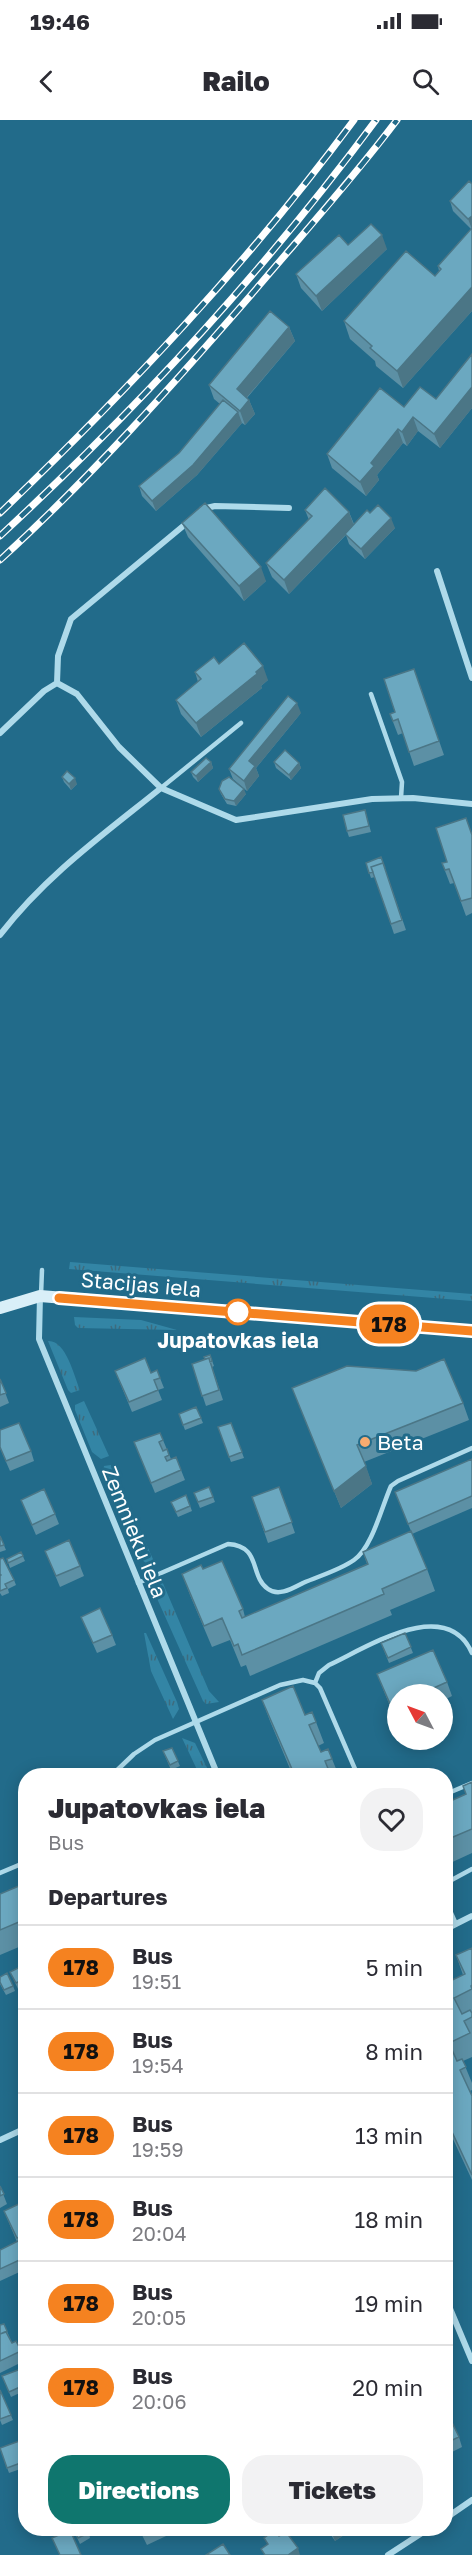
<!DOCTYPE html>
<style>
:root{--surface:#fff;--page:#f2f2f3;--text:#2b2b33;--muted:#7c7c81;--line:#e1e1e2;--accent:#0f766e}
body{margin:0;font-family:"Golos Text",sans-serif;background:var(--page);color:var(--text);height:100vh;display:flex;flex-direction:column;font-size:22px;white-space:nowrap}
*{box-sizing:border-box;margin:0}
p{font-size:20px;color:var(--muted)}
.icon{flex:none;width:33px;height:33px;fill:none;stroke:currentColor;stroke-width:2;stroke-linecap:round;stroke-linejoin:round}
.map{position:relative;flex:1;overflow:hidden}
.details{position:absolute;left:18px;top:1648px;width:435px;height:768px;display:flex;flex-direction:column;background:var(--surface);border-radius:24px;box-shadow:0 3px 15px #0003}
.details>*{flex:none}
.badge{padding:0 12px;border-radius:20px;font-size:21px;line-height:39px}
.needle{width:39px;rotate:311deg}
.controls{position:absolute;left:387px;top:1564px;display:grid;gap:12px}
.controls a{display:grid;place-items:center;width:66px;height:66px;border-radius:50%;background:var(--surface);box-shadow:0 3px 15px #0003;font-size:30px}
.map>.badge{position:absolute;translate:-50% -50%;box-shadow:0 0 0 3px #fff}
h2{padding:0 30px;font-size:22px;line-height:54px}
.round{display:grid;place-items:center;flex:none;width:63px;height:63px;border-radius:24px;background:var(--page)}
.headline{display:flex;align-items:center;justify-content:space-between;height:102px;padding:0 30px}
h1{font-size:28px;font-weight:800;line-height:45px}
.button{display:flex;gap:12px;margin-top:auto;padding:12px 30px}
.button a{flex:1;height:69px;border-radius:24px;background:var(--accent);color:#fff;font-size:24px;font-weight:800;line-height:69px;text-align:center}
.button a+a{background:var(--page);color:var(--text)}
ul{padding:0;list-style:none}
li{display:flex;align-items:center;gap:18px;height:84px;padding:0 30px;border-top:2px solid var(--line)}
li div{flex:1}
li b{display:block;font-size:22px}
li em{font-style:normal}
li .badge{min-width:66px;font-weight:700;text-align:center}
.status{display:flex;justify-content:space-between;align-items:center;height:42px;padding:0 30px;background:var(--surface);direction:ltr}
.status svg{height:16px;fill:currentColor}
header{display:flex;justify-content:space-between;align-items:center;height:78px;padding:0 30px;background:var(--surface);font-size:27px;font-weight:800}
.map>svg:first-child{display:block}
</style>
<div class="status"><b>19:46</b><svg viewBox="0 0 49 12"><path d="M0 12V9h3v3zM5 12V6h3v6zM10 12V3h3v9zM15 12V0h3v12zM26 1h20v11H26zM47 4h2v5h-2z"/></svg></div>
<header><svg class="icon" aria-label="back" viewBox="0 0 24 24"><path d="M15 5l-7 7 7 7"/></svg>Railo<svg class="icon" aria-label="search" viewBox="0 0 24 24"><circle cx="10" cy="10" r="6"/><path d="M15 15l6 6"/></svg></header>
<div class="map">
<svg width="472" height="2435" viewBox="0 0 472 2435">
<defs>
<pattern id="grass-tufts" width="24" height="20" patternUnits="userSpaceOnUse" patternTransform="scale(1.5)"><rect width="24" height="20" fill="#3385a5"/><path d="M3 7l-1-3M5 7V3M7 7l1-3M15 17l-1-3M17 17v-4M19 17l1-3" fill="none" stroke="#3e6b7d"/></pattern>
</defs>
<rect width="100%" height="100%" fill="#226b8a"/>
<path fill="url(#grass-tufts)" d="M70 1142 472 1174V1181L69 1149Z
M74 1197 141 1200 177 1210 78 1208 75 1205Z
M48 1221C66 1220 74 1256 80 1270L71 1273 68 1270Z
M84 1281 109 1336 101 1339 92 1332 75 1290V1285Z
M111 1345 130 1389 125 1392 118 1389 103 1353 104 1346Z
M137 1403 156 1446C138 1445 135 1426 129 1411V1407Z
M162 1461 209 1571 219 1582 206 1584 203 1581 155 1474Z
M144 1513H146L177 1582 179 1589 173 1599 151 1551Z
M182 1618 195 1623 211 1656H200Z"/>
<g fill="none" stroke-linecap="round" stroke-linejoin="round">
<path stroke="#aedaea" stroke-width="4.5" d="M371 574 402 662 401 678
M161 668 241 603
M41 1175 42 1150
M138 1463 228 1424C262 1426 249 1456 268 1469 279 1477 293 1468 303 1463 319 1456 340 1450 354 1440 372 1428 382 1386 391 1366L398 1361 472 1328
M315 1563 319 1553 329 1545C366 1528 446 1475 472 1533
M111 1656 134 1634 155 1620 280 1565 303 1560 315 1563 320 1568 358 1656
M446 1674 472 1663
M0 1753 26 1742
M446 1763 472 1749
M446 1782 456 1804"/>
<path stroke="#aedaea" stroke-width="6" d="M202 389 215 386 289 388
M437 451 472 558
M57 563 58 536 71 499 188 402
M0 613 44 571 57 563 77 574 119 627 161 668 236 700 372 679 413 678 472 684
M0 815C45 756 104 714 161 668
M40 1176 39 1219 218 1656
M446 1809 472 1796
M0 2020 26 2008
M446 2179 472 2241
M446 2398 472 2380
M388 2435 428 2409"/>
<path stroke="#d9eff8" stroke-width="12" d="M0 1188 40 1176 472 1211"/>
<g stroke="#fff" stroke-width="7">
<path id="rail" d="M0 393C127 271 249 142 354 0
M0 416C137 289 265 150 376 0
M0 440C90 358 171 267 251 175 300 117 351 61 397 0"/>
</g>
<use href="#rail" stroke="#226b8a" stroke-width="4.5" stroke-dasharray="14" stroke-linecap="butt"/>
</g>
<path fill="#5c90a5" d="M472 64V191L403 268 376 246 375 241 350 219 344 201 435 156 439 151 438 146 471 109 453 91 450 81Z
M348 125 387 129 322 191 301 168 296 154Z
M289 207 295 221 247 278 249 280 255 294 245 305 242 303 197 355 156 391 142 376 139 366 179 333 220 284 214 279 209 265Z
M472 234V288L440 328 418 311 407 326 403 323 377 355 379 360 366 376 332 348 327 334 404 287 436 279Z
M305 390 349 392 354 404 370 393 395 408 365 439 349 424 346 415 289 474 272 457 266 443 309 400Z
M182 403 266 461 244 481 188 417Z
M219 544 268 560 261 566 262 568 201 617 181 594 176 580 198 562 195 552Z
M414 549 444 635 414 646 403 613 398 615 390 594 395 592Z
M301 593 256 648 259 656 247 671 233 659 229 649Z
M211 642 213 648 198 662 193 657 191 652Z
M274 642 299 643 301 648 291 660 276 648Z
M62 657 77 664 71 670 64 662Z
M219 669 246 674 236 686 227 684 221 674Z
M365 690 371 712 349 717 347 711Z
M472 714V793L466 796 454 763 450 764 442 743 447 742Z
M381 737 406 810 394 814 375 757 371 758 366 743Z
M210 1235 214 1246 212 1247 223 1280 206 1286 192 1244 205 1239Z
M115 1251 151 1253 160 1258 164 1268 158 1270 162 1280 132 1292Z
M0 1259 9 1283 0 1287Z
M292 1268 463 1283 469 1300 364 1342 372 1364 341 1388Z
M196 1287 203 1303 185 1310 179 1294Z
M231 1303 244 1338 231 1342 218 1307Z
M160 1313 171 1339 181 1350 185 1360 155 1373 134 1322Z
M0 1328 31 1331 34 1341 10 1351Z
M472 1339V1388L412 1414 427 1449 435 1471 390 1490 392 1495 250 1556 246 1545 241 1547 230 1520 212 1527 190 1475 182 1454 203 1449 243 1489 245 1497 367 1444 363 1432 411 1411 395 1372Z
M209 1367 215 1382 200 1388 194 1373Z
M279 1367 295 1413 268 1423 252 1377Z
M186 1375 192 1391 178 1397 171 1382Z
M21 1380 55 1394 59 1404 36 1415Z
M0 1416 6 1430 0 1432Z
M45 1431 80 1446 84 1456 60 1467Z
M21 1432 25 1441 10 1448 7 1439Z
M0 1439 14 1460 16 1465 8 1469 9 1473 2 1476 0 1473Z
M81 1497 112 1515 116 1525 97 1533Z
M405 1513 413 1533 389 1543 381 1523Z
M377 1554 447 1562 452 1576 442 1581V1575H398V1600L396 1601Z
M262 1580 305 1595 316 1602 324 1623 318 1626 321 1632 332 1639 339 1656H293L270 1601Z
M172 1628 180 1646 171 1650 163 1631Z
M472 1662V1733L446 1745V1683L466 1674Z
M26 1763V1824L0 1835V1774Z
M472 1828V1937L463 1941 472 1963V1970L470 1971 472 1976V2060L446 2004V1863L463 1855 456 1835Z
M26 1844V1864L18 1869 10 1852Z
M0 1857 13 1866 15 1871 6 1875 0 1864Z
M0 2066 7 2084 0 2088Z
M26 2087V2149L0 2161V2130L17 2122 4 2091Z
M4 2204 12 2223 21 2231 24 2241 0 2253V2205Z
M26 2247V2266L21 2268 22 2272 11 2277 2 2256Z
M0 2270 13 2300 2 2305 0 2300Z
M446 2291 459 2317 462 2327 446 2335Z
M0 2328 26 2329V2347L9 2353Z
M73 2409 89 2413 90 2418 80 2424Z
M139 2409H181L147 2425Z
M245 2409H255L246 2413Z
M327 2409H353L335 2421Z"/>
<path fill="#4b7686" d="M472 96V109L468 99Z
M382 115 387 129 322 191 316 176Z
M472 167V191L403 268 397 251Z
M289 207 295 221 242 283 237 269Z
M472 267V288L440 328 434 314Z
M249 280 255 294 245 305 240 291Z
M238 292 242 303 197 355 156 391 152 381Z
M413 297 418 311 407 326 402 312Z
M398 309 403 323 377 355 379 360 366 376 360 362 371 343Z
M349 392 354 406 289 474 284 460Z
M391 398 395 408 365 439 361 429Z
M261 447 266 461 244 481 239 466Z
M263 546 268 560 261 566 262 568 201 617 196 603Z
M297 583 301 593 256 648 259 656 247 671 244 661 249 641Z
M211 642 213 648 198 662 196 656Z
M299 643 301 648 291 660 289 655Z
M75 658 77 664 71 670 69 664Z
M244 669 246 674 236 686 234 681Z
M366 1346 372 1364 341 1388 334 1371Z
M334 2409H353L335 2421 331 2411Z
M298 2428 300 2435H288Z"/>
<path fill="#6ba8c0" stroke="#4b7686" stroke-width="1.5" d="M469 61 472 64V96L468 99 450 81Z
M371 104 382 115 316 176 296 154 339 115 348 125Z
M472 108V167L397 251 370 228 372 226 344 201 406 131 435 156 441 149 438 146Z
M270 191 289 207 237 269 249 280 240 291 209 265Z
M472 234V267L434 314 413 297 402 312 398 309 371 343 374 346 360 362 327 334 380 268 404 287 420 267 436 279Z
M223 280 238 292 193 345 152 381 139 366 179 333Z
M325 368 349 392 284 460 266 443 312 396 305 390Z
M205 383 261 447 239 466 182 403Z
M378 385 391 398 361 429 345 414 367 390 370 393Z
M244 523 263 546 256 552 257 554 196 603 176 580 201 559 195 552 214 537 219 544Z
M414 549 439 621 409 632 398 599 393 601 390 594 395 592 384 559Z
M288 576 297 583 249 641 255 646 244 661 229 649Z
M285 630 299 643 289 655 274 642Z
M206 638 211 642 196 656 191 652Z
M67 651 75 658 69 664 62 657Z
M229 657 244 669 234 681 225 679 219 669 222 661Z
M365 690 369 706 347 711 343 695Z
M466 698 472 715V778L461 781 449 749 445 750 442 743 447 742 436 708Z
M381 737 385 748 383 743 371 747 373 752 369 753 366 743Z
M383 743 402 800 391 804 371 747Z
M210 1235 212 1241 210 1242 209 1238 205 1239 204 1237Z
M145 1238 151 1253 157 1250 160 1258 154 1260 158 1270 129 1282 115 1251Z
M209 1238 219 1270 202 1276 192 1244Z
M444 1239 463 1283 357 1325 366 1346 334 1371 292 1268 347 1246 416 1251Z
M0 1259 6 1273 0 1275Z
M196 1287 201 1298 183 1305 179 1294Z
M19 1303 31 1331 6 1341 0 1327V1310Z
M231 1303 242 1332 229 1337 218 1307Z
M160 1313 163 1320 159 1322 163 1331 167 1329 169 1335 165 1337 167 1341 176 1337 181 1350 151 1363 134 1322Z
M472 1339V1376L408 1404 395 1372Z
M209 1367 213 1377 198 1382 194 1373Z
M279 1367 292 1402 265 1412 252 1377Z
M44 1369 55 1394 32 1405 21 1380Z
M186 1375 190 1386 176 1392 171 1382Z
M411 1411 427 1449 382 1469 384 1474 242 1535 238 1524 234 1526 222 1498 204 1506 182 1454 201 1445 203 1449 222 1441 243 1489 239 1491 242 1498 368 1444 363 1432Z
M0 1416 4 1425 0 1426Z
M69 1420 80 1446 56 1456 45 1431Z
M21 1432 23 1436 8 1443 7 1439Z
M3 1438 14 1460 5 1464 7 1468 0 1471V1456L1 1455 0 1454V1439Z
M100 1488 112 1515 93 1523 81 1497Z
M405 1513 411 1527 388 1538 381 1523Z
M433 1530 447 1562 418 1575H398V1584L391 1586 377 1554Z
M293 1566 305 1595 312 1592 316 1602 309 1605 321 1632 328 1629 332 1639 325 1641 331 1656H295L262 1580Z
M172 1628 178 1641 170 1645 163 1631Z
M472 1662V1709L446 1720V1683L466 1674 463 1666Z
M26 1763V1799L0 1810V1774Z
M472 1828V1865L471 1866 472 1869 454 1878 462 1894 470 1890 472 1893V1897L464 1901 470 1913 449 1923 457 1941 462 1939 466 1947 460 1950 472 1976V2055L446 1999V1863L465 1854 456 1835Z
M26 1844V1858L16 1863 10 1852Z
M7 1853 13 1866 4 1870 0 1862V1857Z
M0 2066 4 2074 0 2076Z
M23 2082 26 2087V2114L17 2118 4 2091Z
M26 2117V2137L0 2149V2130Z
M4 2204 7 2211 0 2214V2205Z
M6 2212 12 2223 16 2221 21 2231 0 2241V2214Z
M26 2247V2259L19 2263 20 2267 9 2272 2 2256Z
M0 2270 11 2295 0 2299Z
M446 2290 459 2317 446 2323Z
M22 2320 26 2329V2341L7 2348 0 2328Z
M73 2409H87L89 2413 78 2418Z
M140 2409H155L143 2415Z
M70 2410 81 2435H60L52 2418Z
M275 2410 279 2416 286 2412 298 2428 288 2435H265L261 2429 268 2424 264 2418Z
M223 2424 230 2435H206Z"/>
<g fill="none" stroke-linecap="round" stroke-linejoin="round">
<g stroke="#fff" stroke-width="14">
<path id="line" d="M59 1178 472 1211"/>
</g>
<use href="#line" stroke="#f58220" stroke-width="9"/>
</g>
<circle fill="#fff" stroke="#f58220" stroke-width="3" cx="238" cy="1192" r="12"/>
<circle fill="#f7ab70" stroke="#226b8a" stroke-width="2" cx="365" cy="1322" r="6"/>
<g text-anchor="middle" dominant-baseline="central" stroke-width="6" stroke-linejoin="round" paint-order="stroke">
<g font-size="21" fill="#fff" stroke="#226b8a">
<text transform="translate(141 1164) rotate(5)">Stacijas iela</text>
<text transform="translate(135 1412) rotate(68)">Zemnieku iela</text>
</g>
<g font-size="21" font-weight="bold" fill="#fff" stroke="#226b8a">
<text x="238" y="1220">Jupatovkas iela</text>
</g>
<g font-size="21" fill="#fff" stroke="#226b8a" text-anchor="start">
<text x="377" y="1322">Beta</text>
</g>
</g>
</svg>
<div class="controls">
<a><svg class="needle" viewBox="-14 -14 28 28"><path d="M0-13l5 13h-10z" fill="#e53935"/><path d="M0 13l5-13h-10z" fill="#7c7c81"/></svg></a>
</div>
<b class="badge" style="left:389px;top:1204px;background:#f58220;color:#111">178</b>
<section class="details">
<div class="headline"><div><h1>Jupatovkas iela</h1><p>Bus</p></div><a class="round"><svg class="icon" aria-label="heart" viewBox="0 0 24 24"><path d="M12 20l-8-8c-3-5 5-10 8-4 3-6 11-1 8 4z"/></svg></a></div>
<h2>Departures</h2>
<ul>
<li><span class="badge" style="background:#f58220;color:#111">178</span><div><b>Bus</b><p>19:51</p></div><em>5 min</em></li>
<li><span class="badge" style="background:#f58220;color:#111">178</span><div><b>Bus</b><p>19:54</p></div><em>8 min</em></li>
<li><span class="badge" style="background:#f58220;color:#111">178</span><div><b>Bus</b><p>19:59</p></div><em>13 min</em></li>
<li><span class="badge" style="background:#f58220;color:#111">178</span><div><b>Bus</b><p>20:04</p></div><em>18 min</em></li>
<li><span class="badge" style="background:#f58220;color:#111">178</span><div><b>Bus</b><p>20:05</p></div><em>19 min</em></li>
<li><span class="badge" style="background:#f58220;color:#111">178</span><div><b>Bus</b><p>20:06</p></div><em>20 min</em></li>
</ul>
<div class="button"><a>Directions</a><a>Tickets</a></div>
</section>
</div>
